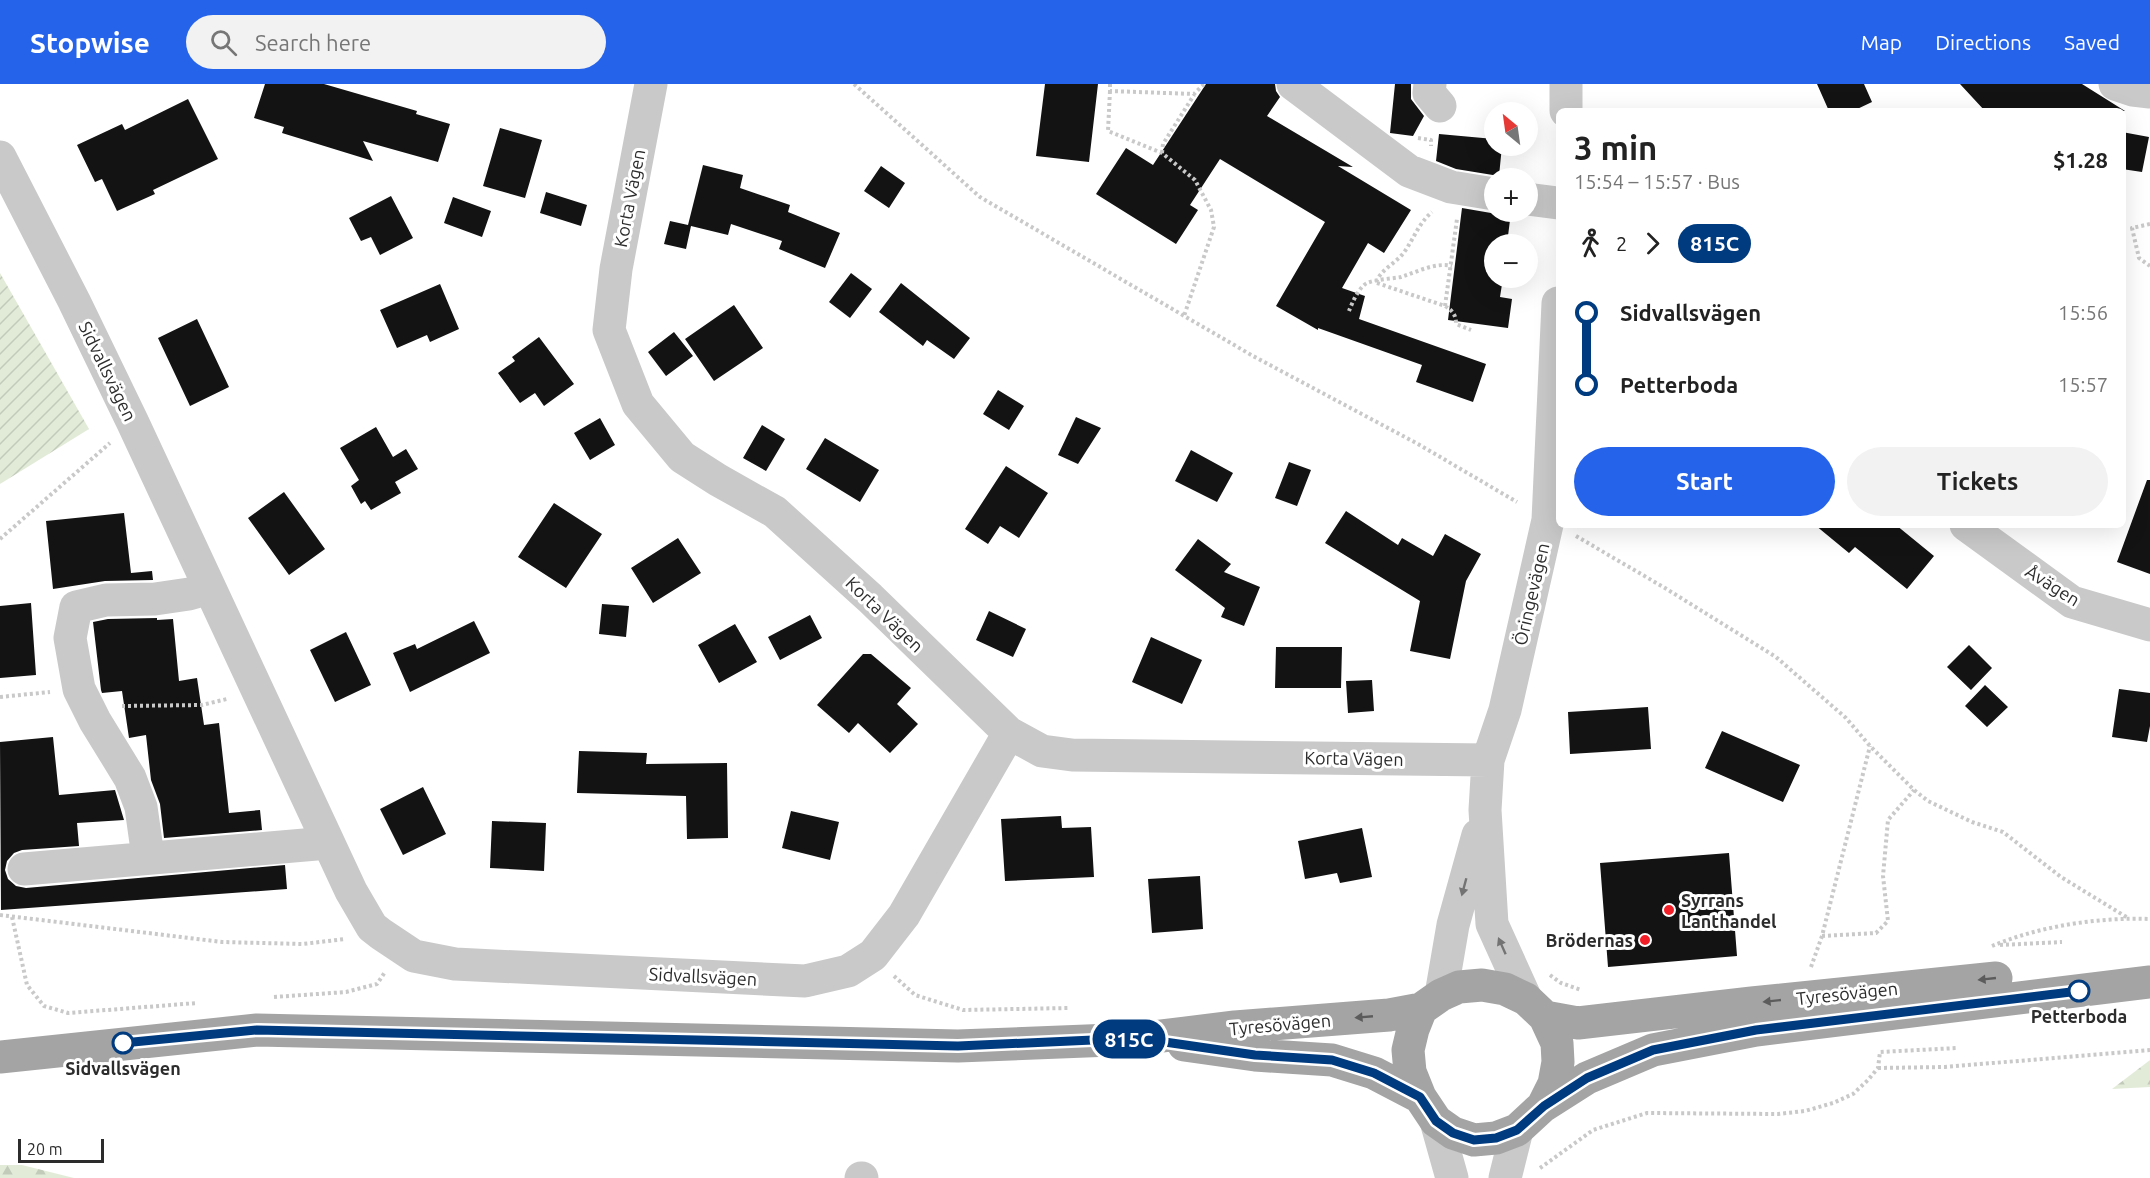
<!DOCTYPE html>
<meta charset="utf-8">
<style>
:root{--surface:#fff;--page:#f2f2f2;--text:#222;--muted:#767676;--accent:#2563eb}
body{margin:0;font-family:Ubuntu,sans-serif;background:var(--page);color:var(--text);height:100vh;display:flex;flex-direction:column;font-size:22px;white-space:nowrap}
*{box-sizing:border-box;margin:0}
p{font-size:20px;color:var(--muted)}
.icon{flex:none;width:33px;height:33px;fill:none;stroke:currentColor;stroke-width:2;stroke-linecap:round;stroke-linejoin:round}
.map{position:relative;flex:1;overflow:hidden}
.details{position:absolute;left:1556px;top:24px;width:570px;height:420px;display:flex;flex-direction:column;background:var(--surface);border-radius:9px;box-shadow:0 6px 24px #0002}
.details>*{flex:none}
.badge{padding:0 12px;border-radius:20px;font-size:21px;line-height:39px}
.needle{width:39px;rotate:331deg}
.controls{position:absolute;left:1484px;top:18px;display:grid;gap:12px}
.controls a{display:grid;place-items:center;width:54px;height:54px;border-radius:50%;background:var(--surface);box-shadow:0 6px 24px #0002;font-size:30px}
.scale{position:absolute;left:18px;bottom:15px;width:86px;box-sizing:border-box;padding-left:6px;border:3px solid #2c2c2c;border-top:0;font-size:16px;line-height:21px;white-space:nowrap;color:#2c2c2c;-webkit-text-stroke:4px #fff;paint-order:stroke}
.map>.badge{position:absolute;translate:-50% -50%;box-shadow:0 0 0 3px #fff}
.legs{display:flex;align-items:center;gap:9px;height:66px;padding:0 18px;font-size:20px}
.legs p{margin-inline-start:auto}
.headline{display:flex;align-items:center;justify-content:space-between;height:102px;padding:0 18px}
h1{font-size:33px;font-weight:700;line-height:45px}
.cta{display:flex;gap:12px;margin-top:auto;padding:12px 18px}
.cta a{flex:1;height:69px;border-radius:36px;background:var(--accent);color:#fff;font-size:24px;font-weight:700;line-height:69px;text-align:center}
.cta a+a{background:var(--page);color:var(--text)}
ul{padding:0 18px;list-style:none}
li{display:flex;align-items:center;gap:21px;height:72px;font-size:22px}
li i{display:grid;place-items:center;width:9px;height:100%;margin:0 8px;background:currentColor}
li i::after{content:'';width:15px;height:15px;margin:-8px;border:4px solid;border-radius:50%;background:var(--surface)}
li p{margin-inline-start:auto}
li:first-child i{background:linear-gradient(#0000 50%,currentColor 0)}
li:last-child i{background:linear-gradient(currentColor 50%,#0000 0)}
header{display:flex;align-items:center;gap:36px;box-sizing:border-box;height:84px;padding:0 30px;background:var(--accent);color:#fff}
header strong{font-size:28px}
nav{display:flex;gap:33px;margin-inline-start:auto;font-size:21px}
.search{width:420px;height:54px;background:var(--page);display:flex;align-items:center;gap:15px;box-sizing:border-box;padding:0 21px;border-radius:33px;color:var(--muted);font-size:22px}
.map>svg:first-child{display:block}
</style>
<header>
<strong>Stopwise</strong>
<div class="search"><svg class="icon" aria-label="search" viewBox="0 0 24 24"><circle cx="10" cy="10" r="6"/><path d="M15 15l6 6"/></svg>Search here</div>
<nav><a>Map</a><a>Directions</a><a>Saved</a></nav>
</header>
<div class="map">
<svg width="2150" height="1094" viewBox="0 0 2150 1094">
<defs>
<pattern id="forest-firs" width="22" height="20" patternUnits="userSpaceOnUse" patternTransform="scale(1.5)"><rect width="22" height="20" fill="#e2ebd8"/><path d="M5 1l3.5 6h-7zM16 11l3.5 6h-7z" fill="#c2caba"/></pattern>
<pattern id="garden-furrows" width="10" height="10" patternUnits="userSpaceOnUse" patternTransform="scale(1.5)"><rect width="10" height="10" fill="#e2ebd8"/><path d="M-1 1l2-2M0 10L10 0M9 11l2-2" fill="none" stroke="#c2caba"/></pattern>
</defs>
<rect width="100%" height="100%" fill="#fff"/>
<path fill="url(#forest-firs)" d="M2150 976V1003L2112 1005Z
M0 1081H22L74 1094H0Z"/>
<path fill="url(#garden-furrows)" d="M0 189 89 345 0 400Z"/>
<path fill="#131313" d="M265 0H324L417 27 416 30 450 40 438 78 363 57 373 77 282 49 284 43 254 34Z
M1045 0H1098L1089 78 1036 72Z
M1206 0H1275L1276 7 1280 13 1267 32 1353 83 1338 82 1411 126 1384 169 1368 159 1342 204 1365 212 1359 235 1486 280 1473 318 1416 298 1422 281 1318 244V246L1276 222 1325 138 1220 75 1190 121 1198 126 1176 160 1096 110 1126 64 1153 81Z
M1395 0H1411V15L1424 32 1413 52 1390 49Z
M1817 0H1864L1872 18 1853 27H1829Z
M1960 0H2082L2125 27H1985Z
M188 15 218 75 153 106 155 110 117 127 102 95 95 98 77 61 122 40 125 46Z
M500 44 542 56 525 114 483 102Z
M2122 48 2149 53 2142 88 2122 85Z
M1439 50 1494 55V62H1502L1499 92 1456 85 1436 77Z
M703 81 743 91 740 104 790 121 788 128 840 149 825 184 779 165 782 157 731 140 728 151 691 142 686 165 664 160 670 137 688 141Z
M881 82 905 99 889 124 864 107Z
M546 108 587 121 581 142 540 129Z
M391 112 413 154 380 171 371 153 361 157 349 134Z
M453 113 491 127 482 153 444 139Z
M1462 124 1491 129 1511 128 1507 160H1494V194H1503L1500 213 1512 215 1508 244 1448 236Z
M851 189 872 205 850 234 829 218Z
M901 199 970 254 954 275 927 256 923 262 879 228Z
M440 200 459 245 430 258 427 251 397 264 380 226Z
M734 221 763 264 714 297 685 255Z
M197 235 229 303 190 322 158 254Z
M674 248 693 272 666 292 648 268Z
M539 253 574 300 544 322 535 309 520 319 498 289 515 277 512 273Z
M998 306 1024 322 1009 346 983 330Z
M1076 333 1101 344 1078 380 1058 371Z
M600 334 615 361 590 376 574 349Z
M762 341 785 355 766 387 743 374Z
M376 343 393 373 406 365 418 385 395 398 401 409 371 426 365 417 361 420 351 402 359 396 340 364Z
M825 354 879 386 860 418 806 385Z
M1191 366 1233 389 1217 418 1175 397Z
M1289 378 1311 386 1297 422 1275 414Z
M1006 382 1048 409 1019 454 1000 442 988 460 965 445Z
M2147 396H2150V490L2117 478Z
M284 408 325 465 289 491 248 434Z
M554 419 602 450 566 504 518 473Z
M1346 427 1398 461 1402 454 1433 472 1445 450 1481 470 1466 497 1450 575 1410 567 1420 517 1325 459Z
M124 429 131 489 152 487 153 496 105 497 53 505 46 437Z
M1815 441H1896L1934 472 1907 505 1855 463 1849 469Z
M678 454 701 489 653 519 631 484Z
M1198 455 1231 480 1224 488 1260 503 1244 542 1221 533 1225 524 1175 486Z
M31 519 36 591 0 594V522Z
M602 520 629 522 626 553 599 550Z
M989 527 1026 545 1013 573 976 556Z
M810 531 822 554 780 576 768 553Z
M157 534V536L173 535 179 597 197 594 204 641 219 639 229 729 260 726 262 746 164 754 160 720 151 696 146 651 129 654 122 607 102 609 101 606 93 538 108 535Z
M474 537 490 569 410 608 393 569 415 560 417 565Z
M735 540 757 578 719 599 698 561Z
M346 548 371 601 335 618 310 566Z
M1151 553 1202 576 1182 620 1132 598Z
M1969 561 1992 584 1971 606 1947 583Z
M1276 563H1342L1341 604H1275Z
M863 570H871L911 604 897 620 918 640 890 669 858 639 849 649 817 621Z
M1372 596 1374 627 1348 629 1346 597Z
M1985 601 2008 623 1987 643 1965 622Z
M2119 605 2150 609V642L2147 658 2112 653Z
M1648 623 1651 665 1570 670 1568 628Z
M1722 647 1800 681 1783 718 1705 684Z
M53 653 59 711 115 706 124 736 77 739 79 762 22 766 14 769 7 777 5 786 8 795 16 802 26 804 285 781 287 805 1 826 0 658Z
M579 667 647 669 646 680 727 679 728 754 687 755 686 712 577 709Z
M423 703 446 750 403 771 380 725Z
M791 727 839 738 830 776 782 764Z
M1061 732 1062 744 1091 743 1094 793 1005 797 1001 735Z
M492 737 546 739 544 787 490 784Z
M1362 744 1372 793 1340 799 1337 789 1305 795 1298 757Z
M1729 769 1737 872 1608 883 1600 779Z
M1200 792 1203 845 1152 849 1148 795Z"/>
<g fill="none" stroke-linecap="round" stroke-linejoin="round">
<path stroke="#c9c9c9" stroke-width="4" stroke-dasharray="3 3" stroke-linecap="butt" d="M854 0 980 113 1253 272 1418 360 1517 418
M1110 0V7L1194 10 1204 0
M1110 7 1108 47 1162 69 1195 96 1211 126 1214 143 1184 232
M1418 54 1431 56V62
M1162 69 1163 60 1194 11
M2150 140 2132 144 2139 174 2150 182
M1376 198C1382 184 1397 179 1405 167 1414 154 1419 139 1432 128
M1377 199 1445 222C1453 227 1456 231 1456 240L1471 246
M1445 222 1457 135
M1349 227C1352 219 1359 203 1367 199 1377 195 1390 195 1401 193 1417 188 1435 178 1452 182
M1576 452 1665 504 1776 573 1846 634 1870 662 1914 706 1928 717 1972 738 2003 748 2061 793 2128 834
M0 455 110 359
M0 613 50 608
M122 622 202 621 227 615
M0 831 222 858 303 860 345 855
M12 833 27 901 44 922 68 929 197 919
M1822 852 1876 849 1888 837 1883 792 1888 736 1914 706
M2000 861 2062 858
M1992 862C2040 842 2099 833 2150 835
M1811 883 1822 852 1870 662
M1550 891 1561 899 1581 906
M894 892 915 911 963 926 1069 924
M274 913 346 908 377 900 385 888
M1878 984 1945 983 2150 966
M1540 1084 1593 1046 1647 1029 1778 1030 1805 1027 1833 1019 1853 1010 1868 996 1878 984 1880 968 1957 964"/>
<path stroke="#c9c9c9" stroke-width="33" d="M651 0 616 185 609 246 638 320 682 373 718 396 775 428 870 514 1009 649 1042 667 1072 671 1488 676
M1293 0 1409 87 1451 103 1494 110
M1430 0 1429 9 1440 22
M2115 0 2133 6 2150 8
M1566 27V0
M0 73 74 217 133 339 351 807 372 843 381 850 414 872 455 880 805 897 848 887 873 871 904 831 1009 649
M1527 115 1558 119
M1966 441 2072 518 2150 541
M148 773 141 723 130 694 95 637 79 605 70 554 76 523 106 516 155 515 189 510 210 504
M24 785 328 759
M1441 911 1453 841 1478 751
M1526 915 1492 840 1485 726 1488 676 1505 626 1548 436 1558 219
M1436 1037 1452 1094
M861 1094H862
M1505 1094 1517 1046"/>
<path stroke="#a4a4a4" stroke-width="33" d="M1421 925 1413 945 1408 966 1410 988 1420 1013 1436 1037 1453 1049 1474 1056 1496 1054 1517 1046 1543 1022 1587 994 1653 966 1756 946 2150 898
M1545 933 1578 939 1752 919 1996 894
M1184 961 1255 971 1332 976 1374 989 1420 1013
M0 973 257 946 958 962 1137 955 1235 943 1389 931 1421 925 1441 911 1459 903 1482 901 1505 905 1526 915 1545 933 1557 959 1558 978 1554 1000 1543 1022"/>
</g>
<defs><path id="oneway-solid" d="M-6-.8H1V-3.2L6.5 0L1 3.2V.8H-6Z" transform="scale(1.5)"/></defs>
<g fill="#737373">
<use href="#oneway-solid" transform="translate(1464 803) rotate(105)"/>
<use href="#oneway-solid" transform="translate(1502 862) rotate(-114)"/>
</g>
<g fill="#5c5c5c">
<use href="#oneway-solid" transform="translate(1987 895) rotate(174)"/>
<use href="#oneway-solid" transform="translate(1772 917) rotate(174)"/>
<use href="#oneway-solid" transform="translate(1364 933) rotate(175)"/>
</g>
<g fill="none" stroke-linecap="round" stroke-linejoin="round">
<g stroke="#fff" stroke-width="14">
<path id="line-1" d="M123 959 257 946 958 962 1137 954 1255 971 1332 976 1374 989 1420 1013 1436 1037 1453 1049 1474 1056 1496 1054 1517 1046 1544 1022 1587 994 1653 966 1756 946 2079 907"/>
</g>
<use href="#line-1" stroke="#003b80" stroke-width="9"/>
</g>
<g fill="#f31f28" stroke="#fff" stroke-width="2">
<circle cx="1669" cy="826" r="6"/>
<circle cx="1645" cy="856" r="6"/>
</g>
<g fill="#fff" stroke="#003b80" stroke-width="3">
<circle cx="2079" cy="907" r="10"/>
<circle cx="123" cy="959" r="10"/>
</g>
<g text-anchor="middle" dominant-baseline="central" stroke-width="6" stroke-linejoin="round" paint-order="stroke">
<g font-size="18" fill="#2c2c2c" stroke="#fff">
<text transform="translate(629 114) rotate(-79)">Korta Vägen</text>
<text transform="translate(108 287) rotate(64)">Sidvallsvägen</text>
<text transform="translate(2053 501) rotate(32)">Åvägen</text>
<text transform="translate(1531 510) rotate(-77)">Öringevägen</text>
<text transform="translate(885 530) rotate(44)">Korta Vägen</text>
<text transform="translate(1354 674) rotate(1)">Korta Vägen</text>
<text transform="translate(703 892) rotate(3)">Sidvallsvägen</text>
<text transform="translate(1847 909) rotate(-6)">Tyresövägen</text>
<text transform="translate(1280 940) rotate(-5)">Tyresövägen</text>
</g>
<g font-size="18" font-weight="bold" fill="#2c2c2c" stroke="#fff" text-anchor="start">
<text x="1681" y="816">Syrrans<tspan x="1681" dy="21">Lanthandel</tspan></text>
<text x="1633" y="856" text-anchor="end">Brödernas</text>
</g>
<g font-size="18" font-weight="bold" fill="#2c2c2c" stroke="#fff">
<text x="2079" y="932">Petterboda</text>
<text x="123" y="984">Sidvallsvägen</text>
</g>
</g>
</svg>
<div class="controls">
<a><svg class="needle" viewBox="-14 -14 28 28"><path d="M0-13l5 13h-10z" fill="#e53935"/><path d="M0 13l5-13h-10z" fill="#767676"/></svg></a>
<a>+</a>
<a>−</a>
</div>
<div class="scale">20 m</div>
<b class="badge" style="left:1129px;top:955px;background:#003b80;color:#fff">815C</b>
<section class="details">
<div class="headline"><div><h1>3 min</h1><p>15:54 – 15:57 · Bus</p></div><b>$1.28</b></div>
<div class="legs"><svg class="icon" aria-label="walk" viewBox="0 0 24 24"><circle cx="13" cy="4" r="2"/><path d="M13 8l-2 6 4 7M11 14l-3 7M7 12l3-4h3l4 4"/></svg>2<svg class="icon" aria-label="forward" viewBox="0 0 24 24"><path d="M9 5l7 7-7 7"/></svg><b class="badge" style="background:#003b80;color:#fff">815C</b></div>
<ul>
<li><i style="color:#003b80"></i><b>Sidvallsvägen</b><p>15:56</p></li>
<li><i style="color:#003b80"></i><b>Petterboda</b><p>15:57</p></li>
</ul>
<div class="cta"><a>Start</a><a>Tickets</a></div>
</section>
</div>
